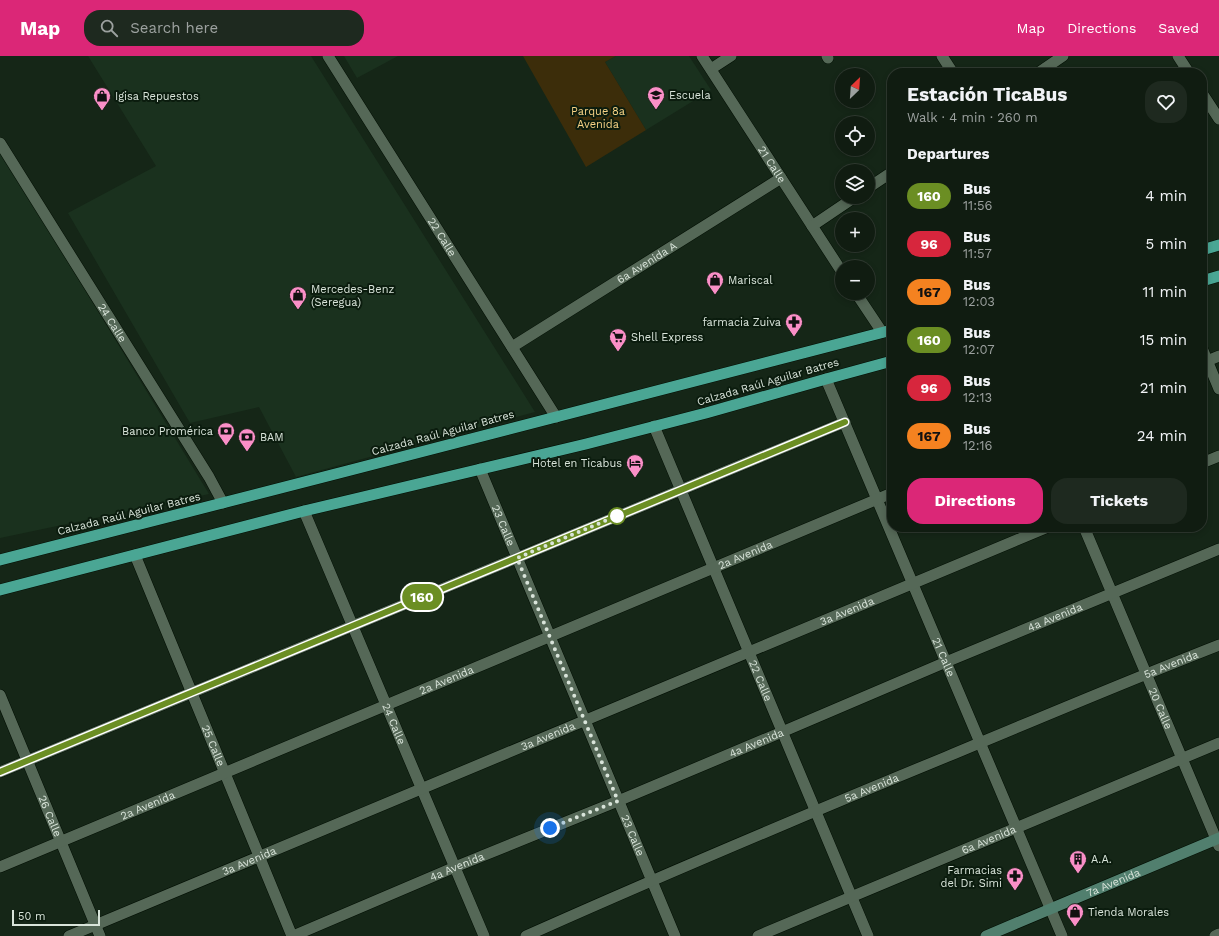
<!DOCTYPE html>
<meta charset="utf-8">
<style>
:root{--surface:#101c11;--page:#1e291f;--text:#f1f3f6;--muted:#9ca19f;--line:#303a31;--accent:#db2777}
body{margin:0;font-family:"Work Sans",sans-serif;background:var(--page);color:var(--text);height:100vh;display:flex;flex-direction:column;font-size:15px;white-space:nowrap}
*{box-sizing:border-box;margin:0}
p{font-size:13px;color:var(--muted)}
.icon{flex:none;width:22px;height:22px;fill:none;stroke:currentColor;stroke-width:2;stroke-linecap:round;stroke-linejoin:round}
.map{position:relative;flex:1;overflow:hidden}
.panel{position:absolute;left:887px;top:12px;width:320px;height:464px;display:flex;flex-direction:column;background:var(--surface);border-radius:16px;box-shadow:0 2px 6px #0003,0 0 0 1px var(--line)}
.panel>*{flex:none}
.badge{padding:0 8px;border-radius:13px;font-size:14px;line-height:26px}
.needle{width:26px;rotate:25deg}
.fabs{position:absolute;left:835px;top:12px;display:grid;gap:8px}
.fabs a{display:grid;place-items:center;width:40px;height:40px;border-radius:50%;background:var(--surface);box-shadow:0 2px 6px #0003,0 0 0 1px var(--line);font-size:20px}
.scale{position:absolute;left:12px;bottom:10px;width:88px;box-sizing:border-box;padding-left:4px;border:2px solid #d9e4da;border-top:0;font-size:11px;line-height:14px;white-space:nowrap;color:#d9e4da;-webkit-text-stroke:3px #0b1c0e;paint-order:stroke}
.you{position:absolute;width:20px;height:20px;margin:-10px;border:3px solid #fff;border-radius:50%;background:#1a73e8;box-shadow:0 0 0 6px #1a73e833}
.map>.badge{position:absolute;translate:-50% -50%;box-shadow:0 0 0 2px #fff}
h2{padding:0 20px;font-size:15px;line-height:36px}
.round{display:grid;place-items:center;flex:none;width:42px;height:42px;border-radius:16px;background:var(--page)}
.overview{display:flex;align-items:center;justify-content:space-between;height:68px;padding:0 20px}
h1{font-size:19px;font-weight:700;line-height:30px}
.primary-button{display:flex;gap:8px;margin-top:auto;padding:8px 20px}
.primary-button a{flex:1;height:46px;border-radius:16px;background:var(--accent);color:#fff;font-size:16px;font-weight:700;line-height:46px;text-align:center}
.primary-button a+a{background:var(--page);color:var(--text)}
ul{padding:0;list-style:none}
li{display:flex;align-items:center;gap:12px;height:48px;padding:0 20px}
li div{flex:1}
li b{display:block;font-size:15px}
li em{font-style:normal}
li .badge{min-width:44px;font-weight:700;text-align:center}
header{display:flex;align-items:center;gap:24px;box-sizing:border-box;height:56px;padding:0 20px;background:var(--accent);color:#fff}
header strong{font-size:19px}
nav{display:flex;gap:22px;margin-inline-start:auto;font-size:14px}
.search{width:280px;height:36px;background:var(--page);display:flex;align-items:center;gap:10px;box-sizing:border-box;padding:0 14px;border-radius:16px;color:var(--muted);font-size:15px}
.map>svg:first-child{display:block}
</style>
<header>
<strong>Map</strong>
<div class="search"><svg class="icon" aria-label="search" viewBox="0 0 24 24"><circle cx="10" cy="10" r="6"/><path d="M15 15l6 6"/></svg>Search here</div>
<nav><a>Map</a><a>Directions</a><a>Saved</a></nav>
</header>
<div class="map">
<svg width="1219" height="880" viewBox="0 0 1219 880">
<rect width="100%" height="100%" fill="#152617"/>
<path fill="#1a311e" d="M88 0H311L535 356 296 421 259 351 190 367 68 157 156 110Z
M344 0H398L357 22Z
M616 0H689L711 34 646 74 605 6Z
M0 94 209 438 0 482Z"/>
<path fill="#3c2d0a" d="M523 0H616L605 6 646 74 586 111Z"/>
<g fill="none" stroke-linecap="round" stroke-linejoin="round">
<g stroke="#020e03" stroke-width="12">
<g id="minor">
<path id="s1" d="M328 0 556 361"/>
<path id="s2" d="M702 0 842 216"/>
<path d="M827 0 828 2"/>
<path d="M942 0 953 17"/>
<path d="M1178 0 1189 17"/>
<path d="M711 13 731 0"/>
<path d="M1038 17 1063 0"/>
<path d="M1202 37 1219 63"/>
<path id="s3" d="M0 87 209 421 223 447"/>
<path d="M868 132 892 116"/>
<path d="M812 170 855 141"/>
<path d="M856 237 882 276"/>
<path id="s4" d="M512 291 781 122"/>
<path d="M1202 307 1219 300"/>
<path id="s5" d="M826 323 1062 880"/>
<path id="s6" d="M654 370 868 880"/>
<path d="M1202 407 1219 400"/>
<path id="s7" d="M480 413 675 880"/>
<path id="s8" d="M304 455 484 880"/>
<path id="s9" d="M1084 471 1219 790"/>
<path id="s10" d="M135 499 292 880"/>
<path id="s11" d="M0 639 100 880"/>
<path d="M0 716 845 366"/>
<path id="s12" d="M0 811 892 437"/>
<path id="s13" d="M69 880 1048 471"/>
<path id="s14" d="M293 880 455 811 618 745 782 676 946 606 1219 493"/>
<path id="s15" d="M526 880C665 818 805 759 946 701 1037 663 1127 625 1219 589"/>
<path id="s16" d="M758 880 1219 687"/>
<path d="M1215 880 1219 878"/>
</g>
</g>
<g stroke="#020e03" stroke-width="12">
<path id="tertiary" d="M1202 292 1219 333"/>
</g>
<g stroke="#020e03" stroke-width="12">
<g id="secondary">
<path id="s17" d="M986 880 1219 782"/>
</g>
</g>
<g stroke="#020e03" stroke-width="12">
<path id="trunk" d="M1202 194 1219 189
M1202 225 1219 220
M0 504 347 415 892 274
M0 534 304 455 586 388 706 357 826 323 892 305"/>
</g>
<use href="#minor" stroke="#556857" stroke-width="11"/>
<use href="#tertiary" stroke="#556857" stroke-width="11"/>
<use href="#secondary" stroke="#517f6e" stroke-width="11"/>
<use href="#trunk" stroke="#4aa694" stroke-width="11"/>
</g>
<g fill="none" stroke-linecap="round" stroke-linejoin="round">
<g stroke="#fff" stroke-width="9">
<path id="line" d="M0 716 845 366"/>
</g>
<use href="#line" stroke="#6b8e23" stroke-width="6"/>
<path stroke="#d9e4da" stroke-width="4" stroke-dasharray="0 7.2" d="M550 772 618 745 517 502 619 459 617 460"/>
</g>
<defs>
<g id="school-pin" transform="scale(0.9)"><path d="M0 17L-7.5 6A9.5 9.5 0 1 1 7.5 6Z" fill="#fa8fc7" stroke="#0b1c0e"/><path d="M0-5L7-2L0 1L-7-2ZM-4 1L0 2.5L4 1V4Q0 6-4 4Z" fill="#111"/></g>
<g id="shop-pin" transform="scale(0.9)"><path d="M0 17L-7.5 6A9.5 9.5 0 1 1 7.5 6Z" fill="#fa8fc7" stroke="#0b1c0e"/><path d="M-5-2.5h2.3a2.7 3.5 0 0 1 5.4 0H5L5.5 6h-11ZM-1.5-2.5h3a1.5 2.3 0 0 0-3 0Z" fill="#111"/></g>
<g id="pharmacy-pin" transform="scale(0.9)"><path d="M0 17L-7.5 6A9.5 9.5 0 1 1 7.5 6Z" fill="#fa8fc7" stroke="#0b1c0e"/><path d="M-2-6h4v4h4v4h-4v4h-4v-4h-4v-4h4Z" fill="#111"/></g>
<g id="supermarket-pin" transform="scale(0.9)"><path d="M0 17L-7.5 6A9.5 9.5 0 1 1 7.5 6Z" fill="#fa8fc7" stroke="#0b1c0e"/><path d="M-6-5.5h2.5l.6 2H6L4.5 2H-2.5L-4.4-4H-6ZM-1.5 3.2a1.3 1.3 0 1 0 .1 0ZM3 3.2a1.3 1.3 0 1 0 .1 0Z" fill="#111"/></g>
<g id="bank-pin" transform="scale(0.9)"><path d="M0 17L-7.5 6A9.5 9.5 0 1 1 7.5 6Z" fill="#fa8fc7" stroke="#0b1c0e"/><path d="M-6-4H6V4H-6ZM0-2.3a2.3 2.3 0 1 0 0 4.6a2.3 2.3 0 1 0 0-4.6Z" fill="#111"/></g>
<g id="hotel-pin" transform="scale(0.9)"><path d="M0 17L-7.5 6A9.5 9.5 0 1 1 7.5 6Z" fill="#fa8fc7" stroke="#0b1c0e"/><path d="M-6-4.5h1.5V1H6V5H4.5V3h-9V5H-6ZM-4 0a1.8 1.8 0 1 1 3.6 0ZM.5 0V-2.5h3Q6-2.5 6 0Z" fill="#111"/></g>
<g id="building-pin" transform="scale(0.9)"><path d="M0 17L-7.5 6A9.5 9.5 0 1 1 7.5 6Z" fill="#fa8fc7" stroke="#0b1c0e"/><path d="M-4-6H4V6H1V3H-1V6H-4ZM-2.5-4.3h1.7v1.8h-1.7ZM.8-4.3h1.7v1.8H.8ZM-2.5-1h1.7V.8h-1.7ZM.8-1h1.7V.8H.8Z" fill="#111"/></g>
</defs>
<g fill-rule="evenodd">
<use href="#school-pin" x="656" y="39"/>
<use href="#shop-pin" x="102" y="40"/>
<use href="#shop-pin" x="715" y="224"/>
<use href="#shop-pin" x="298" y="239"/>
<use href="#pharmacy-pin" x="794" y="266"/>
<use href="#supermarket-pin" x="618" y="281"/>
<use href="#bank-pin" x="226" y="375"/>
<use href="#bank-pin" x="247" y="381"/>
<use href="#hotel-pin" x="635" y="407"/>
<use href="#building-pin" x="1078" y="803"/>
<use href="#pharmacy-pin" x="1015" y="820"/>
<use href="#shop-pin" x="1075" y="856"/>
</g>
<circle fill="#fff" stroke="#6b8e23" stroke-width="2" cx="617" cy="460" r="8"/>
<g text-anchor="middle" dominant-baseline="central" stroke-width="4" stroke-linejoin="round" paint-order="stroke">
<g font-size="11" fill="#d9e4da" stroke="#0b1c0e" text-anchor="start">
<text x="669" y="39">Escuela</text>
<text x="115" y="40">Igisa Repuestos</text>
<text x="728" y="224">Mariscal</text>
<text x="311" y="233">Mercedes-Benz<tspan x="311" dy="13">(Seregua)</tspan></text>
<text x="781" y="266" text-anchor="end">farmacia Zuiva</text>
<text x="631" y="281">Shell Express</text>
<text x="213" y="375" text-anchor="end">Banco Promérica</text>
<text x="260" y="381">BAM</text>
<text x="622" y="407" text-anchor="end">Hotel en Ticabus</text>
<text x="1091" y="803">A.A.</text>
<text x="1002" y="814" text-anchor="end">Farmacias<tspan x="1002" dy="13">del Dr. Simi</tspan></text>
<text x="1088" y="856">Tienda Morales</text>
</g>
<g font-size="11" fill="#f5d185" stroke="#0b1c0e">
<text x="598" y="55">Parque 8a<tspan x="598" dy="13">Avenida</tspan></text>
</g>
<g font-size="11" fill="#d9e4da" stroke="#0b1c0e">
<text stroke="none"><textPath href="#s2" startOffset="129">21 Calle</textPath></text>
<text stroke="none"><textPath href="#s1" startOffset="214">22 Calle</textPath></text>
<text stroke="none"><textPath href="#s4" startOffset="159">6a Avenida A</textPath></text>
<text stroke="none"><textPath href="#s3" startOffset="212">24 Calle</textPath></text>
<text transform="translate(768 326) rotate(-16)">Calzada Raúl Aguilar Batres</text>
<text transform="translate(443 377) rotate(-15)">Calzada Raúl Aguilar Batres</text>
<text transform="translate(129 458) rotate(-14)">Calzada Raúl Aguilar Batres</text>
<text stroke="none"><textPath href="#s7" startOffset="61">23 Calle</textPath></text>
<text stroke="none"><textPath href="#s12" startOffset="808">2a Avenida</textPath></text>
<text stroke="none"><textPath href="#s13" startOffset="843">3a Avenida</textPath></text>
<text stroke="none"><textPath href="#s14" startOffset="826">4a Avenida</textPath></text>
<text stroke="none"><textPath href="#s5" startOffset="302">21 Calle</textPath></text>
<text stroke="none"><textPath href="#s15" startOffset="700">5a Avenida</textPath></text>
<text stroke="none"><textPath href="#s12" startOffset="484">2a Avenida</textPath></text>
<text stroke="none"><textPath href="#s6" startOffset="276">22 Calle</textPath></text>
<text stroke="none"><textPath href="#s9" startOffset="197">20 Calle</textPath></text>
<text stroke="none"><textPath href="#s8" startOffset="231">24 Calle</textPath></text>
<text stroke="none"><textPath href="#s13" startOffset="519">3a Avenida</textPath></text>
<text stroke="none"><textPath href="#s14" startOffset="502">4a Avenida</textPath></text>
<text stroke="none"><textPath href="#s10" startOffset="206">25 Calle</textPath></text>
<text stroke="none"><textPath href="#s15" startOffset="376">5a Avenida</textPath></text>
<text stroke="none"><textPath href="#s12" startOffset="160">2a Avenida</textPath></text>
<text stroke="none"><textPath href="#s11" startOffset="131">26 Calle</textPath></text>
<text stroke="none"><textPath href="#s7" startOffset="397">23 Calle</textPath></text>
<text stroke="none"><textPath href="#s16" startOffset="250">6a Avenida</textPath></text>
<text stroke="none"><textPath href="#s13" startOffset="195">3a Avenida</textPath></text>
<text stroke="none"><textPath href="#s14" startOffset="178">4a Avenida</textPath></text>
<text stroke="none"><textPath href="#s17" startOffset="138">7a Avenida</textPath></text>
</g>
</g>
</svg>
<div class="fabs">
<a><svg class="needle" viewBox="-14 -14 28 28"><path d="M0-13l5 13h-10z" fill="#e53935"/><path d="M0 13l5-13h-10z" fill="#9ca19f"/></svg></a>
<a><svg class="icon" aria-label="locate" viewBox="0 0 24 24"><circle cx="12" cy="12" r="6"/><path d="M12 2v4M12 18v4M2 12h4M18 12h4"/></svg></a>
<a><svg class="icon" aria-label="layers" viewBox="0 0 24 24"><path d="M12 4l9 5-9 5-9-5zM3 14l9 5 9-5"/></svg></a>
<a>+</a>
<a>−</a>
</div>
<div class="scale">50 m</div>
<div class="you" style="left:550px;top:772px"></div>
<b class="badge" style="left:422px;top:541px;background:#6b8e23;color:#fff">160</b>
<section class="panel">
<div class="overview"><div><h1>Estación TicaBus</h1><p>Walk · 4 min · 260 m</p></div><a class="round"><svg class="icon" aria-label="heart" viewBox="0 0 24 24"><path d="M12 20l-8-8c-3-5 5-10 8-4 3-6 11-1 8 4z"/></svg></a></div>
<h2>Departures</h2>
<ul>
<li><span class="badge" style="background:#6b8e23;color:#fff">160</span><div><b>Bus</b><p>11:56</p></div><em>4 min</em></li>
<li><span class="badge" style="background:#d7263d;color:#fff">96</span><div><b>Bus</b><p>11:57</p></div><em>5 min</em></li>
<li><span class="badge" style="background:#f58220;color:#111">167</span><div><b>Bus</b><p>12:03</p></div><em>11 min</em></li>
<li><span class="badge" style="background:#6b8e23;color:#fff">160</span><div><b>Bus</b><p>12:07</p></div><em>15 min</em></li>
<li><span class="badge" style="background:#d7263d;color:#fff">96</span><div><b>Bus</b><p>12:13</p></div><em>21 min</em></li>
<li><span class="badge" style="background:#f58220;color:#111">167</span><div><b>Bus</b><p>12:16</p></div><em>24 min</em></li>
</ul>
<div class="primary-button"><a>Directions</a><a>Tickets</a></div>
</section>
</div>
